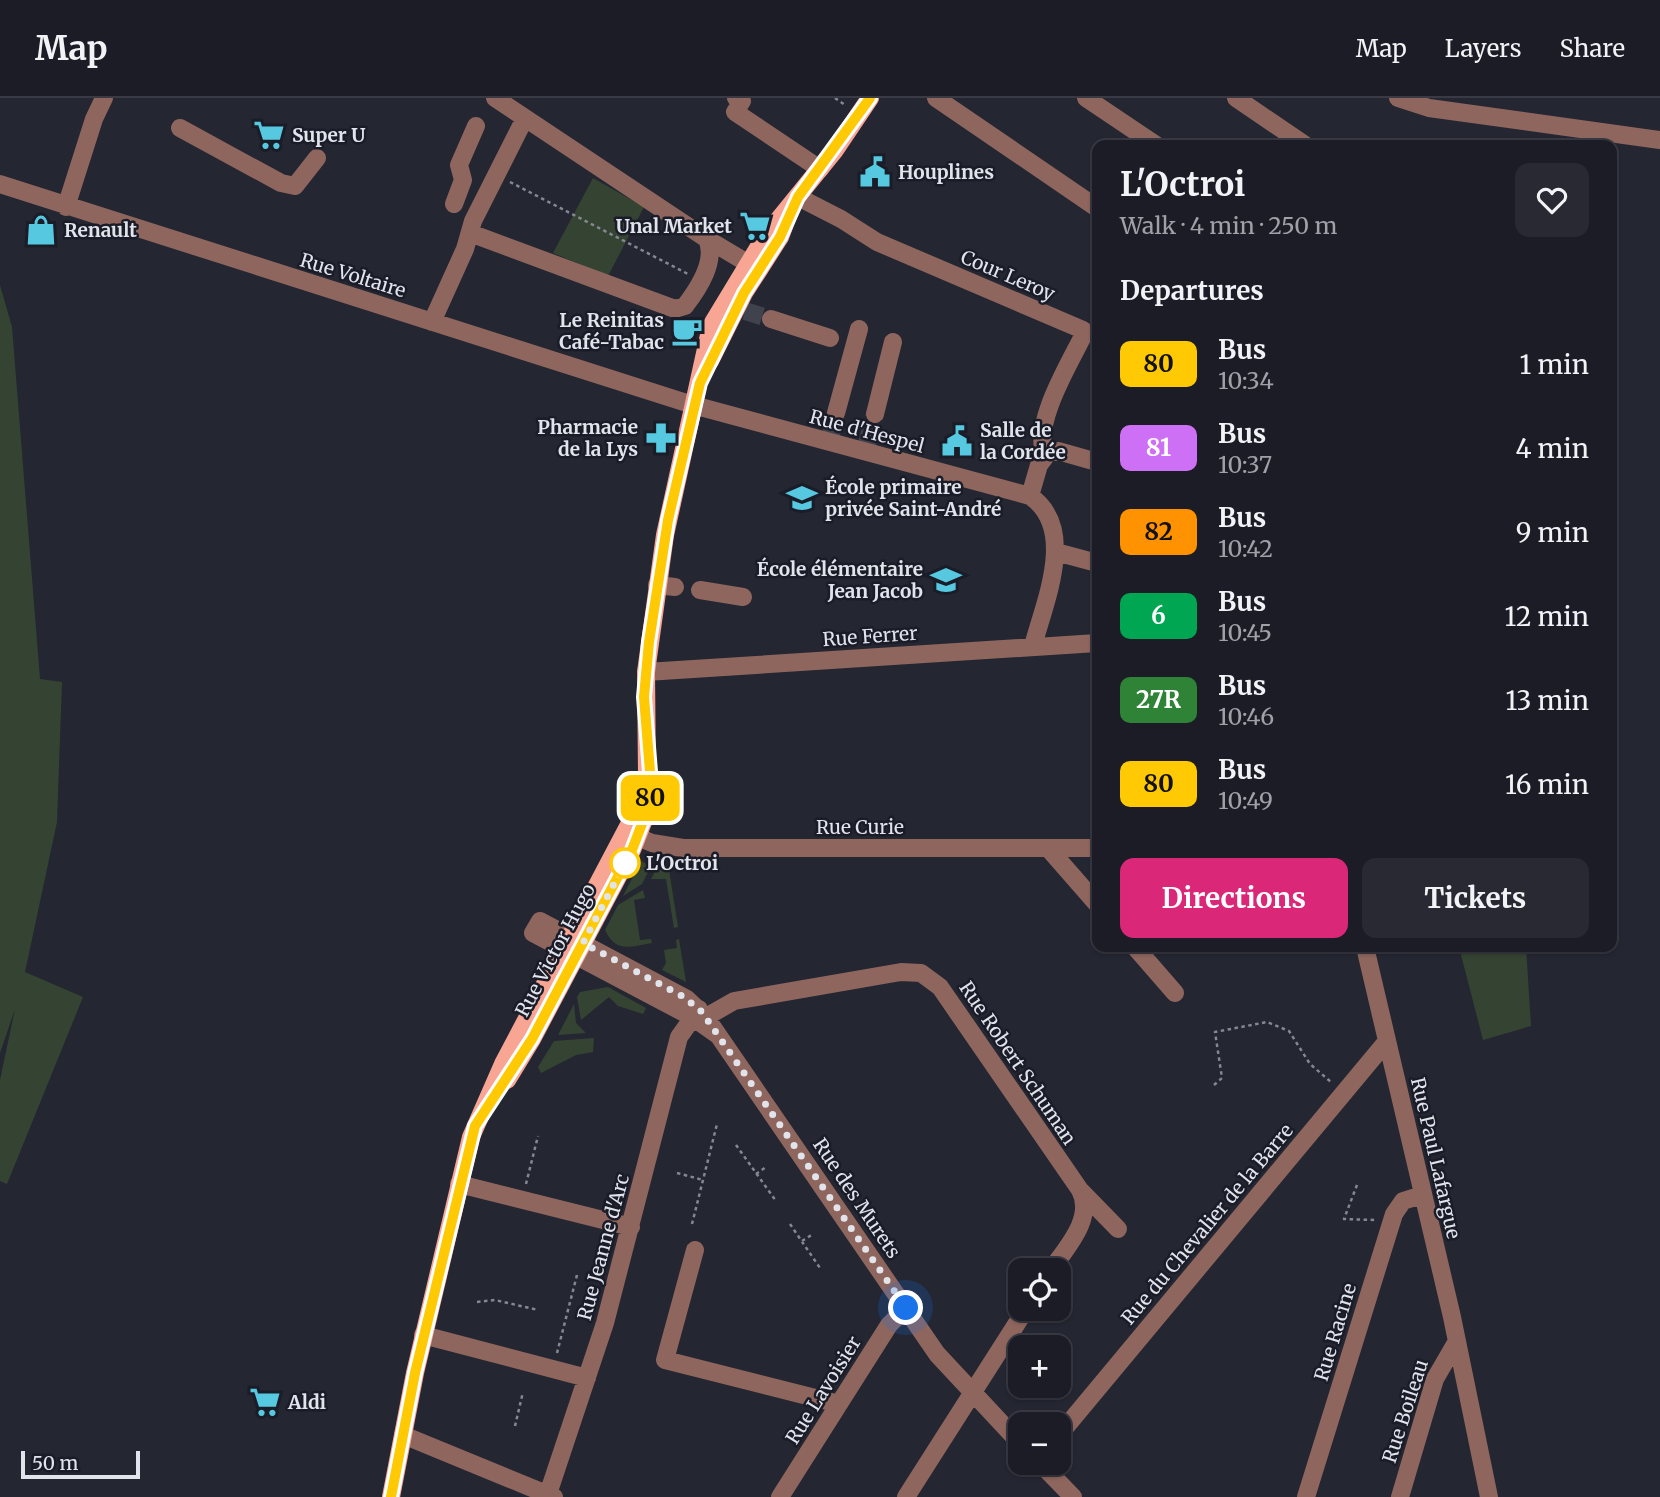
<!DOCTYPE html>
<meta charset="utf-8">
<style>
:root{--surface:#1b1c26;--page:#282932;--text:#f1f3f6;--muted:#a0a1a7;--line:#393a43;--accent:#db2777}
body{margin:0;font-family:Merriweather,serif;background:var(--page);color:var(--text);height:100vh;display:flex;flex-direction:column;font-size:26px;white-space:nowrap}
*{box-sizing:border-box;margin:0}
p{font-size:23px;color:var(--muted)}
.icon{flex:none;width:38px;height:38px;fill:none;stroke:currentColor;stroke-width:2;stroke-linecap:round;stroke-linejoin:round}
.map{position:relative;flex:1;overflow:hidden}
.drawer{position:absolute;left:1092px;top:42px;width:525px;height:812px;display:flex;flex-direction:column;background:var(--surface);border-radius:14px;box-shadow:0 2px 5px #0004,0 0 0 2px var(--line)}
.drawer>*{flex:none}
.badge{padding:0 14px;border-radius:10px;font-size:24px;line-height:46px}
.controls{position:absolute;left:1008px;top:1160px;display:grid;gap:14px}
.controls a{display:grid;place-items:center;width:63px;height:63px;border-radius:14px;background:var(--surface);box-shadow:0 2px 5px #0004,0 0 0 2px var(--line);font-size:35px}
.scale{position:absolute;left:21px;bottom:18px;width:119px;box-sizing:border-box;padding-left:7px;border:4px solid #e2e4ec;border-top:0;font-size:19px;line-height:24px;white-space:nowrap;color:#e2e4ec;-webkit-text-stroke:5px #1a1c28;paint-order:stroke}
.you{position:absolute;width:35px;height:35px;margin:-18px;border:5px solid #fff;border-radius:50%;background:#1a73e8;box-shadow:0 0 0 10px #1a73e833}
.map>.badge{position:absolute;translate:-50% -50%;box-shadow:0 0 0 4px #fff}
h2{padding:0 28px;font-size:26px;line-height:63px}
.round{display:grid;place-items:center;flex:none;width:74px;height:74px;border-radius:14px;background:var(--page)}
.head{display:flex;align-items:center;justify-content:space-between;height:119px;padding:0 28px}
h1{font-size:33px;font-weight:700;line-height:52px}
.action{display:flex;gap:14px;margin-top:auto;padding:14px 28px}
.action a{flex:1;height:80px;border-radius:14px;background:var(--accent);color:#fff;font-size:28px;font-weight:700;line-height:80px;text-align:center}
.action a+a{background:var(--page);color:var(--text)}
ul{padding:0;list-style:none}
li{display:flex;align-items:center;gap:21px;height:84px;padding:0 28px}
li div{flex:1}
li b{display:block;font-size:26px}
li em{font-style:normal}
li .badge{min-width:77px;font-weight:700;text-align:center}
header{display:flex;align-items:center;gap:42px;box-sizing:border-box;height:98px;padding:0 35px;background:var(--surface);border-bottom:2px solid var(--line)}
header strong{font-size:33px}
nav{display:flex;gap:38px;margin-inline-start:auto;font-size:24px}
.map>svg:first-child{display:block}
</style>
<header>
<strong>Map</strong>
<nav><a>Map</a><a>Layers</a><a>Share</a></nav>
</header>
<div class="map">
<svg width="1660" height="1399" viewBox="0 0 1660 1399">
<rect width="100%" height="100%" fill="#242632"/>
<path fill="#354432" d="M593 80 644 109 608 178 553 155Z
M0 187 12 229 40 581 62 584 57 724 25 874 83 899 7 1086 0 1083V982L15 911 0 955Z
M641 763 651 768 642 786 623 798Z
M656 771 669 772 678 829 674 830 666 781H651Z
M643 792 645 800 634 802 640 842 651 841 652 845C629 849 616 855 605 832L618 807Z
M679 841 686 884 662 872 666 865 664 852 677 850 676 842Z
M1459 849H1526L1531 928 1483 942Z
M608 889 646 910 643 916 618 908 609 899 581 922 577 899 580 894Z
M574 906 576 925 586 935 558 937Z
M594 940 593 954 576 957 541 975 538 969 554 943Z"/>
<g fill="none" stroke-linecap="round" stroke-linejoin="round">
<path stroke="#40424e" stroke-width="18" stroke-dasharray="18 9" stroke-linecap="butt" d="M745 213 771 221
M831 336 836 315
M867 346 875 316"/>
<path stroke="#858791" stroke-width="2.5" stroke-dasharray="3.5 3.5" stroke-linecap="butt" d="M835 0 845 7
M510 84 688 176
M1214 987 1222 980 1215 934 1267 924 1289 933 1310 966 1331 984
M736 1047 776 1103
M677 1075 703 1082
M756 1076 766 1069
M526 1086 538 1038
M1357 1087 1344 1121 1375 1122
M692 1126 717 1026
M790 1126 820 1170
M802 1143 813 1136
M477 1204 495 1202 538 1212
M557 1255 577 1177
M515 1328 523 1294"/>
<path stroke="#8e665e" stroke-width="18" d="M495 0 707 141 759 172
M736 0 742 3 735 14 820 71
M936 0 1097 110
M1086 0 1156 47
M1236 0 1305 47
M1398 0 1429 10 1660 42
M180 30 281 85 295 88 317 60
M0 86 693 307 1030 398C1078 431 1044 505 1033 548
M798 99 841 121 877 144 1083 232V238C1069 266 1032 327 1045 357
M454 106 463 82 459 67 476 28
M66 109 94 21 104 0
M470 135 675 211 685 208C698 191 717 163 707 141
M771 221 830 240
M432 224 465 151 473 123 525 20
M836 315 859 231
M875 316 893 244
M1030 398 1039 367 1048 355 1058 353 1097 364
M1056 454 1097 465
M657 487 675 489
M700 492 743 499
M646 574 1097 545
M626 734 652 745 683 750H1097
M1048 750 1097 806
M1135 849 1175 895
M1365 849 1452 1219 1489 1399
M699 923 734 903 901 874 921 875 940 889 1080 1092 1118 1131
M719 938 692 919 533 835 540 823 687 901 705 918 937 1256 1020 1345
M459 1086 631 1129
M695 1152 665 1262 839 1306
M1051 1172C1066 1150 1095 1120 1080 1092
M423 1237 587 1280
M403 1337 554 1399
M1059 1337 1387 943
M1040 1365 1073 1399
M547 1399 605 1225 679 939 699 911
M780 1399 889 1227 906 1210
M906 1399 1026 1211
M1306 1399 1394 1116 1403 1103 1422 1097
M1400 1399 1435 1281 1457 1243"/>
<path stroke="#f8a594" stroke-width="18" d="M710 263 744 195 780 139 789 115
M507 982 532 941 632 752 649 709
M391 1399 415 1275 471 1039 503 966 630 725 647 677 646 574 665 437 711 228 766 137 835 52 870 0"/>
</g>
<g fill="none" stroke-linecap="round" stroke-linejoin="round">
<g stroke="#fff" stroke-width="16">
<path id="line" d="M391 1399 415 1275 475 1028 532 941 632 752 648 710 651 686 644 599 649 544 668 422 700 285 744 195 780 139 798 99 870 0"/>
</g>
<use href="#line" stroke="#ffc904" stroke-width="10"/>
<path stroke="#e2e4ec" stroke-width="7" stroke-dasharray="0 12.6" d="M625 765 583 845 684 899 702 914 906 1210"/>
</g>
<defs>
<g id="supermarket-bare" transform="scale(2.415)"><path d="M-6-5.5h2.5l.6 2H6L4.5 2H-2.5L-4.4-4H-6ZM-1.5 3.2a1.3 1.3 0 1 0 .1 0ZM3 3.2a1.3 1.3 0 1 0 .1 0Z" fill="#56c9e1" stroke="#1a1c28" stroke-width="2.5" paint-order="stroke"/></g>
<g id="civic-bare" transform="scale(2.415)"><path d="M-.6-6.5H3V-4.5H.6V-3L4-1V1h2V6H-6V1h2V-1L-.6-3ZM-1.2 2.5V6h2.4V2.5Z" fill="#56c9e1" stroke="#1a1c28" stroke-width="2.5" paint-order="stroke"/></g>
<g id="shop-bare" transform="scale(2.415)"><path d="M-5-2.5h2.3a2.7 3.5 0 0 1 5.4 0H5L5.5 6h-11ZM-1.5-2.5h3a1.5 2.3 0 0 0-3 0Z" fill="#56c9e1" stroke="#1a1c28" stroke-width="2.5" paint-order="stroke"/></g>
<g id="cafe-bare" transform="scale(2.415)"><path d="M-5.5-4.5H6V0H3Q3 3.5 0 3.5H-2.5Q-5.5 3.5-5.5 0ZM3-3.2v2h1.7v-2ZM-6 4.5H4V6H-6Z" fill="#56c9e1" stroke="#1a1c28" stroke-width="2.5" paint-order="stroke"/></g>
<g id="pharmacy-bare" transform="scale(2.415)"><path d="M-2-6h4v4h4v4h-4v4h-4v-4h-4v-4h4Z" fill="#56c9e1" stroke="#1a1c28" stroke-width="2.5" paint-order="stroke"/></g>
<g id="school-bare" transform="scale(2.415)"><path d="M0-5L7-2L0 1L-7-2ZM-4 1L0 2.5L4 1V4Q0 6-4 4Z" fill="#56c9e1" stroke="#1a1c28" stroke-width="2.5" paint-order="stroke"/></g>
</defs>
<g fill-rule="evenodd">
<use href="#supermarket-bare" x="269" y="37"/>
<use href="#civic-bare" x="875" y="74"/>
<use href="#supermarket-bare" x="755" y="128"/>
<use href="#shop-bare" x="41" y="132"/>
<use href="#cafe-bare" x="687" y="233"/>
<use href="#pharmacy-bare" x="661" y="340"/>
<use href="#civic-bare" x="957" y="343"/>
<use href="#school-bare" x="802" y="400"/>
<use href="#school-bare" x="946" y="482"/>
<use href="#supermarket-bare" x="265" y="1304"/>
</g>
<circle fill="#fff" stroke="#ffc904" stroke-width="3.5" cx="625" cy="765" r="14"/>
<g text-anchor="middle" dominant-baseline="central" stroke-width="5" stroke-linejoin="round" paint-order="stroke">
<g font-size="19" font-weight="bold" fill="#e2e4ec" stroke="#1a1c28" text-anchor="start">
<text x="292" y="37">Super U</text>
<text x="898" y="74">Houplines</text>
<text x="732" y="128" text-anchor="end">Unal Market</text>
<text x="64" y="132">Renault</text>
<text x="664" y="222" text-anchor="end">Le Reinitas<tspan x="664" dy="22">Café-Tabac</tspan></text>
<text x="638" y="329" text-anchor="end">Pharmacie<tspan x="638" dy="22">de la Lys</tspan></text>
<text x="980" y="332">Salle de<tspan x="980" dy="22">la Cordée</tspan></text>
<text x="825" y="389">École primaire<tspan x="825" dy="22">privée Saint-André</tspan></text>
<text x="923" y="471" text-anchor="end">École élémentaire<tspan x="923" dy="22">Jean Jacob</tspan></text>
<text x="288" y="1304">Aldi</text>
</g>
<g font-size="19" fill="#e2e4ec" stroke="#1a1c28">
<text transform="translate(353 177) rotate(17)">Rue Voltaire</text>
<text transform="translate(1008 177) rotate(23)">Cour Leroy</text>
<text transform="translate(867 333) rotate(15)">Rue d'Hespel</text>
<text transform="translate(870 538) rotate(-4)">Rue Ferrer</text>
<text x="860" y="729">Rue Curie</text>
<text transform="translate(555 852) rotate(-62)">Rue Victor Hugo</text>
<text transform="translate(1018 965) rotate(56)">Rue Robert Schuman</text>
<text transform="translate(1436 1060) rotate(77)">Rue Paul Lafargue</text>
<text transform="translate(857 1100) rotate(56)">Rue des Murets</text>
<text transform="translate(1207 1126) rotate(-50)">Rue du Chevalier de la Barre</text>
<text transform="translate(603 1149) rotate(-75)">Rue Jeanne d'Arc</text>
<text transform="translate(1335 1234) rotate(-73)">Rue Racine</text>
<text transform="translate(823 1292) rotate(-58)">Rue Lavoisier</text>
<text transform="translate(1405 1313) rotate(-72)">Rue Boileau</text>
</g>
<g font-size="19" font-weight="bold" fill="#e2e4ec" stroke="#1a1c28" text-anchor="start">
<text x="646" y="765">L'Octroi</text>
</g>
</g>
</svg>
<div class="controls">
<a><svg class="icon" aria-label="locate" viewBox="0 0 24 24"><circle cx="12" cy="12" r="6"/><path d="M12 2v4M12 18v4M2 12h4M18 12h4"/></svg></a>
<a>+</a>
<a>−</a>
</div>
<div class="scale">50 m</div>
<div class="you" style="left:906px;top:1210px"></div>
<b class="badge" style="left:650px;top:700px;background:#ffc904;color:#111">80</b>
<section class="drawer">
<div class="head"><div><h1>L'Octroi</h1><p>Walk · 4 min · 250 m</p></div><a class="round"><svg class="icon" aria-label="heart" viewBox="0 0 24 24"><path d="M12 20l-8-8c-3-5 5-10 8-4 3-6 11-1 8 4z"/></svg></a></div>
<h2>Departures</h2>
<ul>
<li><span class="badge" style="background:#ffc904;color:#111">80</span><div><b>Bus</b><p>10:34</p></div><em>1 min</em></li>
<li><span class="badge" style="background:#ce70f6;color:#fff">81</span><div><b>Bus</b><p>10:37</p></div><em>4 min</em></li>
<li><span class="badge" style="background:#ff9200;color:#111">82</span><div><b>Bus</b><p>10:42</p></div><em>9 min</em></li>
<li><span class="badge" style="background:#00a651;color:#fff">6</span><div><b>Bus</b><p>10:45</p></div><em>12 min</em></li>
<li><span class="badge" style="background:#2f8336;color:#fff">27R</span><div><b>Bus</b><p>10:46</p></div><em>13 min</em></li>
<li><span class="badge" style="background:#ffc904;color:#111">80</span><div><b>Bus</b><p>10:49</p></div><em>16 min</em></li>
</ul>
<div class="action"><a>Directions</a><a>Tickets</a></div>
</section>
</div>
